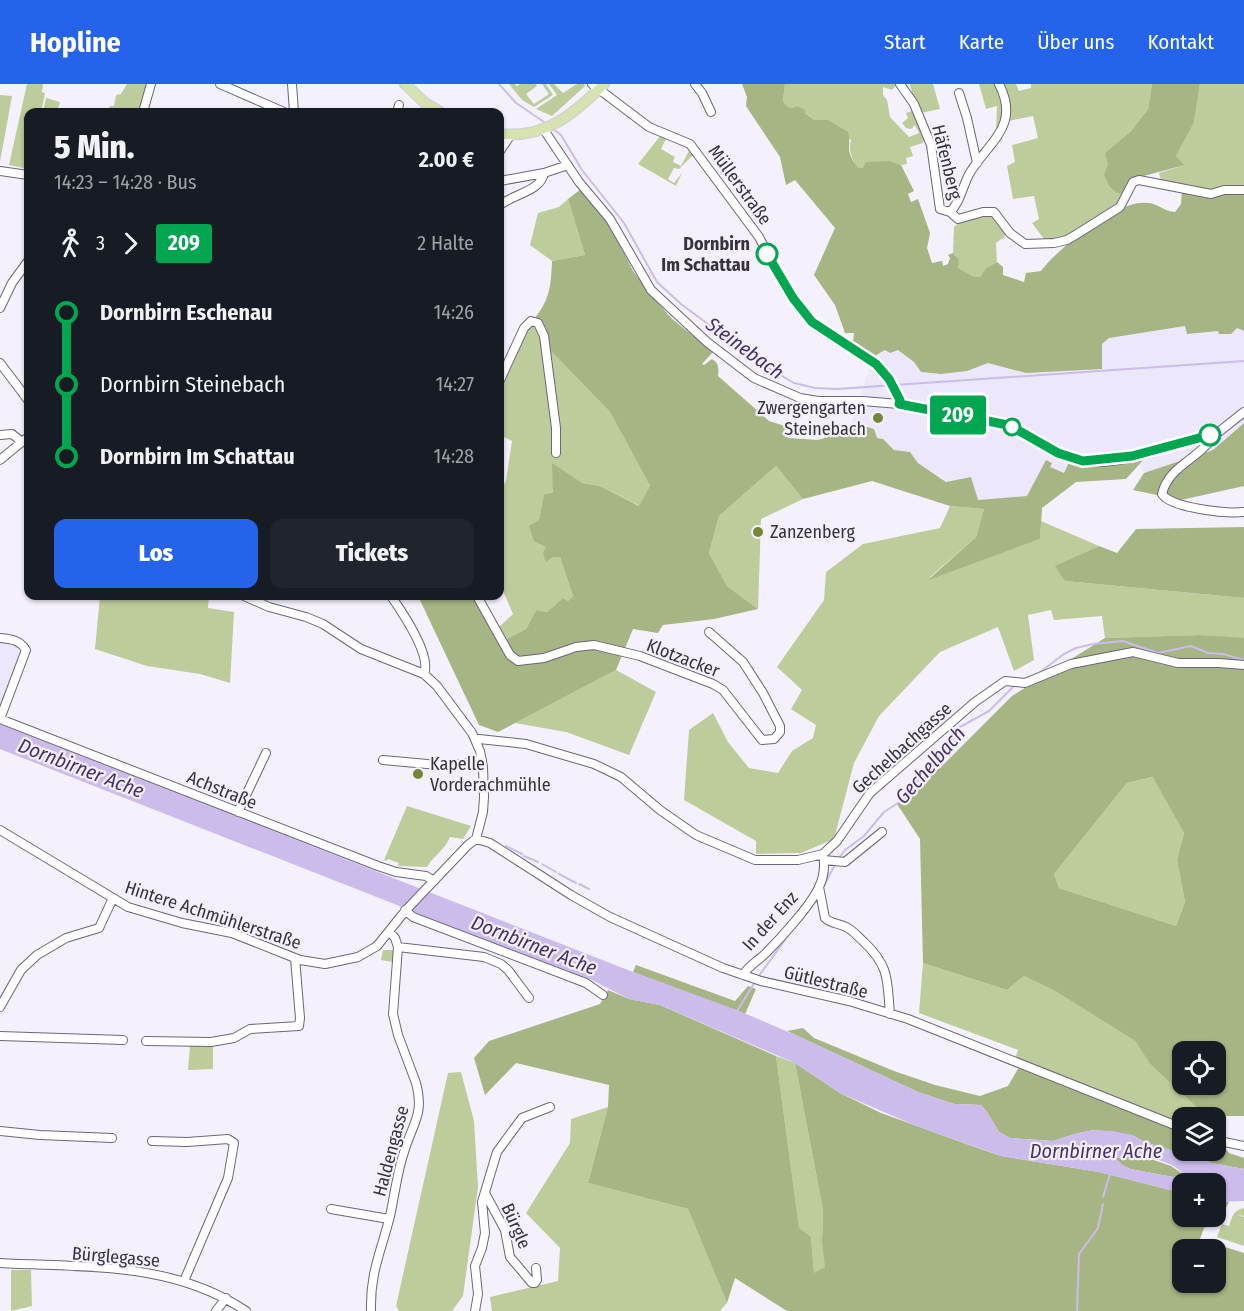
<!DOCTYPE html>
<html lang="de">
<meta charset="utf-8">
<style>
:root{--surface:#171b24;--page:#20242c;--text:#f1f3f6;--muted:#9ea1a6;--accent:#2563eb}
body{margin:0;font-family:"Fira Sans Condensed",sans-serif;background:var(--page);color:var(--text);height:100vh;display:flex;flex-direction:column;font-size:22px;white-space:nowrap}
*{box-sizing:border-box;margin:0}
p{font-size:20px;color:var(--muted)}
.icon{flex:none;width:33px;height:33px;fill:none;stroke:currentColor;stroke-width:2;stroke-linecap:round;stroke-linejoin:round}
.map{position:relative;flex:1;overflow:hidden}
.sheet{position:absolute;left:24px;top:24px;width:480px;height:492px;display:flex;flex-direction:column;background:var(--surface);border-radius:12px;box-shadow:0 2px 4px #0004}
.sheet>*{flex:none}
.badge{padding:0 12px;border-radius:4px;font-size:21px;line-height:39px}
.controls{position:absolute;left:1172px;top:957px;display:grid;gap:12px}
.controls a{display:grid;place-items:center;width:54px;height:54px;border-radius:12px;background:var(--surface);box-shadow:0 2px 4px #0004;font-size:30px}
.map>.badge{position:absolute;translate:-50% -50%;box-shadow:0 0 0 3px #fff}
.legs{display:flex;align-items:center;gap:9px;height:66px;padding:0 30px;font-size:20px}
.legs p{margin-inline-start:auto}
.headline{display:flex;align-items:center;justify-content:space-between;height:102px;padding:0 30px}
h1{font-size:33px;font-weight:800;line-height:45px}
.action{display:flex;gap:12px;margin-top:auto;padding:12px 30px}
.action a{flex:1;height:69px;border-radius:12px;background:var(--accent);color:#fff;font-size:24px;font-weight:800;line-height:69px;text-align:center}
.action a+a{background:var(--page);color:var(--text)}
ul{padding:0 30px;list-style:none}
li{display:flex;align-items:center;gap:21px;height:72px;font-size:22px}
li i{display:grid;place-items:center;width:9px;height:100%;margin:0 8px;background:currentColor}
li i::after{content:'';width:15px;height:15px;margin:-8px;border:4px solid;border-radius:50%;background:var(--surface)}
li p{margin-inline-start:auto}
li:first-child i{background:linear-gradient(#0000 50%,currentColor 0)}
li:last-child i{background:linear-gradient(currentColor 50%,#0000 0)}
header{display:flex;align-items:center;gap:36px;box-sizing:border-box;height:84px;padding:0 30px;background:var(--accent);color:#fff}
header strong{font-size:28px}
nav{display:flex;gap:33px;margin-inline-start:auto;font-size:21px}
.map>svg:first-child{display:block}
</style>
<header>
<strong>Hopline</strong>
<nav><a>Start</a><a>Karte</a><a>Über uns</a><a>Kontakt</a></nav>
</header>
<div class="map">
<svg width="1244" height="1227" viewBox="0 0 1244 1227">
<rect width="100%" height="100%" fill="#f4f1fc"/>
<path fill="#ede7fb" d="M1185 242 1188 250 1237 244 1244 247V339L1213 366 1144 389 1139 380 1145 374 1115 379 1075 380 1064 389 1050 383 1027 412 978 416 918 379 909 368 894 366 883 355 849 346 873 273 885 266H898L914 278 921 288 941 290 967 287 988 279 1026 289 1102 260 1109 254Z
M0 554 17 561 21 569 0 623Z"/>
<path fill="#becb9b" d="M27 0H43L42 8 45 9 41 28H28V85L9 81Z
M127 0H149L140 28H116L109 24 110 22H114L116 11 121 10Z
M509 0H515L517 2 520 0H536L537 2 526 10 534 20 549 10 542 0H546L553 11 534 23 522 16Z
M549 0H554L563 9 577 0H584L585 2 552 32 536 25 557 11Z
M785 0H895L896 1 892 6 883 3V11L887 16 890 33 909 53 919 49 915 41 911 45 906 44 902 39 908 34 906 29 912 27 924 55 923 59 910 63 913 72 906 74 907 80 901 81 890 77 858 85C852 75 848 67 851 56L828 36H814L797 22 792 24 787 22 783 17Z
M910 0H933L940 25 921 29 912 9Z
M979 0H1016L1019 7 1031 4V0H1152L1148 25 1131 47 1105 69 1124 110 1122 123 1070 158 1044 155 1032 139 1039 135 1034 112 1013 115 1007 82 1015 78 1012 61 1038 54 1033 32 1004 38 996 49 997 22 986 25Z
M1200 0H1244V108L1208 111 1162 100 1159 89 1185 81 1176 72 1194 39Z
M0 11 12 12 0 78Z
M46 14 60 18 57 28H43Z
M661 51 667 53 661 65 675 73 673 78 681 82 689 67 691 66 694 70 679 85 674 84 668 95 674 99 682 89 676 102 638 80Z
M568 115 585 171 552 177 530 161 538 129 559 123Z
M988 130H991L1008 150 996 159 997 178 986 184 980 193H974L957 184 959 175 953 169 954 143 961 137Z
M534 235 543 241 549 265 610 328 650 402 640 422 600 402 582 399 544 410 539 436 546 463V477L553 473H560L573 512 568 517 563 514 547 528 536 526 526 545 506 555 498 544 513 530 500 500V408L506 397 512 357 500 351V302L522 255Z
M776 382 803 415 761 435 758 525 727 502 709 469 719 432Z
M950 422 984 425 976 453 929 494 1040 455 1041 437 1099 462 1056 482 1065 497 1244 514V555L1200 551 1105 554 1102 532 1054 536 1051 526 1028 531 1034 576 1014 587 998 543 940 568 879 632 854 679 834 755 801 769 756 770V757L684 716 689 646 713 629 728 658 749 684 778 689 792 667 813 654 816 641 791 625 802 606 777 583 824 516 826 488 863 460 940 444Z
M100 512H209L208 524 234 528 230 599 200 590 147 582 95 565Z
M616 586 656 608 629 671 566 648 515 639Z
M1154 693 1184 749 1177 776 1185 818 1176 842 1059 804 1054 790 1127 699Z
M407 722 471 742 463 755 450 753C445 766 434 771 427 783L398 782 399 779 388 775 386 777 384 776Z
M383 866H394L393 878 381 876Z
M923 879 1007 906 1024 892 1055 907 1135 957 1150 980 1207 1033 1182 1034V1042L1015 975 1018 966 919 929Z
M213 960V985L188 986 190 961Z
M776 972 795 979 823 1126 822 1158 826 1183 814 1190 811 1153 799 1145Z
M461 988 474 1037 478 1103 463 1212 452 1227H399L396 1222 448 989Z
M608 1023 588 1099 688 1125 727 1219 720 1227H492L490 1213 558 1197 560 1164 526 1129 570 1059 571 1035Z
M1244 1124V1132L1237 1131 1244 1133V1162L1217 1153 1222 1140 1229 1142C1232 1133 1233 1126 1244 1124Z
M11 1186H31L32 1222 11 1227Z"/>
<path fill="#a7b483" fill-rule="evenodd" d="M742 0H785L783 17 787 22 792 24 797 22 805 26V29L814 36H828L848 48C850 54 849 58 849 64 849 72 854 78 858 84H863L866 78 890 77 901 81 914 107 908 110 911 118 918 115 930 149 927 164 932 179 942 177 943 182 948 180 950 174 948 171 953 169 959 175 958 184 974 193H980L986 184 997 178 1003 183V191L1024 198 1026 189 1041 187C1057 165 1114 121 1140 119 1158 117 1161 127 1175 128L1181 120 1182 105 1244 108V247L1237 244 1231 250H1219L1218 247 1187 250 1185 242 1109 254 1102 260V285L1026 289 988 279 967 287 941 290 921 288 914 278 898 266 890 269 885 266 873 273 853 258 854 249H845L835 221 814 191 835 144 795 96 786 101 780 73 746 22 747 13Z
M1152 0H1200L1194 39 1176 72 1185 81 1136 94 1124 110 1117 109 1110 103 1104 91 1108 80 1105 69 1131 47 1148 25Z
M581 105 608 137 633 187 649 208 671 234 713 268 702 280 704 281 712 275C719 279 719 285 718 292L769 337 788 343V354L818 356 864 342 874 345 877 354 883 355 894 366 910 368 918 379 946 398 971 393 978 416 1027 412 1046 376 1052 379 1050 383 1064 389 1070 376 1075 380 1115 379 1145 374 1126 395 1076 398 1042 424 1040 455 928 496 976 453 984 425 950 422 872 397 803 415 776 382 719 432 709 469 727 502 758 525 714 535 663 541 658 549 633 545 616 586 498 648 479 641 418 512H474L506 555 526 545 536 526 547 528 563 514 568 517 573 512 560 473H553L546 478 543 469 546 463 534 457 529 442 539 436 544 410 553 408 552 379 582 399 600 402 639 422 650 402 610 328 549 265 543 241 534 235C550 216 551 201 552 177L585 171 568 115Z
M1244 339V402L1181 416 1133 406 1144 389 1213 366Z
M1244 443V514L1065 497 1055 482 1099 462 1117 469 1136 445Z
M1200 551 1244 554V1032H1226L1222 1047 1215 1041V1034L1207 1033 1150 980 1135 957 1055 907 1024 892 1007 906 923 879 920 755 897 720 943 681 1012 612 1105 554ZM1153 693 1184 749 1177 776 1185 818 1176 842 1059 804 1054 790 1127 699ZM1182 968H1215V1000H1182Z
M636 881 735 917 748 902 756 905 745 930 633 888Z
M608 906 629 915 660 921 776 972 799 1144 811 1153 814 1189 825 1183 822 1158 823 1126 795 979 840 1009 881 1029 972 1062 1001 1072 1099 1088 1182 1109V1132H1215V1118H1229L1218 1139 1204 1144 1200 1155 1244 1169V1227H787L735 1194 727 1219 688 1125 588 1099 608 1023 609 1001 516 979 485 1011 474 974 489 957 600 920ZM1182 1166H1215V1198H1182Z
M803 944 814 954 894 987 935 1001 980 1012 1008 1002 1022 978 1182 1042V1066H1215V1055L1218 1056 1229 1069 1244 1074V1085L1212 1079 1145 1058 1132 1051 1094 1046 1078 1049 1053 1057 1010 1054 999 1048 987 1028 981 1021 954 1020 918 1008 787 947Z
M1139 1071 1171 1082 1183 1090 1173 1093 1130 1085 1122 1081 1115 1074Z"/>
<path fill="#cbbcec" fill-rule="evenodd" d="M0 640 633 888 737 926 798 952 918 1008 954 1020 981 1021 987 1028 999 1048 1010 1054 1053 1057 1078 1049 1094 1046 1113 1047 1132 1051 1145 1058 1212 1079 1244 1085V1117L1215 1118V1100H1182V1109L1099 1088 1001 1072 914 1041 840 1009 795 979 660 921 629 915 588 894 496 860 0 665ZM1139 1071C1153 1074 1175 1079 1183 1090L1173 1093 1130 1085 1122 1081 1115 1074Z"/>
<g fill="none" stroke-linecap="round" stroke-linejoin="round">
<path stroke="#cbbcec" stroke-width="2" d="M499 0 516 19 547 40
M552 44 561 51 582 86 624 139 657 198 681 220 763 281 794 299 815 304 837 305 1244 277
M1023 595 1039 589 1064 570 1076 564 1093 560 1123 557 1158 569 1191 562 1208 569 1223 570 1244 576
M506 762 522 770
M524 772 538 778
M839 774 845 766 864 752 884 728 898 719 911 702 918 697 931 676 948 662 960 643 989 627 1016 600
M542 780 556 788
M559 790 576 799
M579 800 589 805
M823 803 836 779
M758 893 790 849
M736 929 755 898
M1103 1113 1110 1090
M1077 1227 1079 1170 1098 1144 1103 1120"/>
<g stroke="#6c657c" stroke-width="10">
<path id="minor" d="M220 0 284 28
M292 0 294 28
M592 0 649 43 690 60 759 153 779 192 802 226 819 245 876 280 889 295 899 316V320
M695 0 702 9 711 28
M900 0 914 20 931 61 940 125 950 128 958 135 983 128H994L1010 149 1025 160 1054 159 1067 156 1077 150 1120 123 1133 98 1139 96 1211 110 1224 106H1244
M959 9 967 34 977 79
M143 28 151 0
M397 28 399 21
M544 46 579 98 610 135 651 206 707 258 754 294 800 314 818 317H863L899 320 1003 340C1022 347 1038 361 1057 368 1064 372 1075 376 1083 377 1119 383 1175 361 1210 351L1220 347 1244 328
M500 67 510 52
M0 87 28 91
M500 97 544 89 568 81
M500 121C514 110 541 107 544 89
M950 128C961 118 963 99 971 87 991 56 1020 41 999 0
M0 224 12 199 28 177
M0 279 28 316
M500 296 524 244 531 237 538 239 544 252 556 344V369
M0 351 12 350 22 358
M1210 351V357C1195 376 1168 384 1162 410 1171 424 1227 430 1244 428
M0 376 28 353
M391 512C402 528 432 571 424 590
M477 512 510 571 518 577 544 574 576 563 594 561 640 572 713 600 723 606 762 656 774 655 780 648V642L763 609 743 578 709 548
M0 554C11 555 20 556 26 566L0 635
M0 635 378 782 396 788 426 792 434 797
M476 656 479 655 526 660 594 680 621 693 660 726 696 751 755 776H798L823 770 837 757 870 709 975 618 1005 597 1025 599 1071 580 1133 568 1178 579H1219L1244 581
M383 676 449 682 482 676
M238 728 266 669
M0 746 128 823 182 839 232 849 300 876 325 880 358 873 377 862 406 826 468 761 476 755 483 728 484 713 483 683 480 667 472 649 437 602 424 590 361 565 323 540 306 533 269 523 244 512
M476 755 490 759 571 811 610 833 723 884 761 897 849 917 908 935 1182 1044
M824 776 845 778 882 748
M819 803 825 834C831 840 839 839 846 843 853 846 858 853 864 858 890 883 887 896 890 930
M405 826 413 833 586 899 603 911
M398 863 484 873 501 880 508 886 529 914
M743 891C749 881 758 877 766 869 781 854 811 821 819 803 824 793 825 781 823 770
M0 923 21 886 37 871 66 854 99 844 113 814
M0 952 123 956
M146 957 211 958 234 954 250 945 299 942 300 934 295 874
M0 1047 40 1051 112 1054
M1215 1056 1244 1062
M152 1057 187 1058 228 1055 234 1059 228 1094 184 1197
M486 1111 505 1146 510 1173 532 1199H535L537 1196 536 1184
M331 1125 389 1135
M0 1179C86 1184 171 1177 246 1227
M216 1227 226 1214
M371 1227C370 1188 381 1168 390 1132 395 1110 397 1087 405 1065 414 1037 424 1030 416 999L398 951 393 930 398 863 395 854 389 847
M475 1227 478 1210 475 1182 482 1164 485 1149 482 1118 497 1068 522 1034 550 1023"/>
</g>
<g stroke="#d3d2d4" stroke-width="12">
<path id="major" d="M405 0 425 19 440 28
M500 50C545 55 574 30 604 0"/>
</g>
<use href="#minor" stroke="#fff" stroke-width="8"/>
<use href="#major" stroke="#d6e2af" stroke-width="9"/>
</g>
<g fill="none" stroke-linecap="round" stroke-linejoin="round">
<g stroke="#fff" stroke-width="14">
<path id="line-1" d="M767 170 793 214 812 238 876 280 889 295 900 316 899 320 1003 340 1014 344 1058 369 1083 377 1132 372 1210 351"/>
</g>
<use href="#line-1" stroke="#00a650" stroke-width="9"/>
</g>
<g fill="#fff" stroke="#00a650" stroke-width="3">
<circle cx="767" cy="170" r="10"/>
<circle cx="1012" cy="343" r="8"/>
<circle cx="1210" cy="351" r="10"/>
</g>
<g fill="#758636" stroke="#f4f1fc" stroke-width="2">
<circle cx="878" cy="334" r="6"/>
<circle cx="758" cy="448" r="6"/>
<circle cx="418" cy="690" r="6"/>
</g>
<g text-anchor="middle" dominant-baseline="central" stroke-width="4.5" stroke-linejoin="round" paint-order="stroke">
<g font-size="18" fill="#36333d" stroke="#f4f1fc">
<text transform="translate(947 78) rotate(76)">Häfenberg</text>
<text transform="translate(740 101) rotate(54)">Müllerstraße</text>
<text transform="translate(683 574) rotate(21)">Klotzacker</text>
<text transform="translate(902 664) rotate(-42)">Gechelbachgasse</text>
<text transform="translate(222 706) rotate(22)">Achstraße</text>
<text transform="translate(213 831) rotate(18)">Hintere Achmühlerstraße</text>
<text transform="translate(770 837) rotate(-48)">In der Enz</text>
<text transform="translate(826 898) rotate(14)">Gütlestraße</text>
<text transform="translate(391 1067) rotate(-75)">Haldengasse</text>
<text transform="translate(516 1142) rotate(66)">Bürgle</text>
<text transform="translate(116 1173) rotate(5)">Bürglegasse</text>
</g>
<g font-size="18" font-weight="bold" fill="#36333d" stroke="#f4f1fc" text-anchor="end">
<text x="750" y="160">Dornbirn<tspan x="750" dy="21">Im Schattau</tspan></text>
</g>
<g font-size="18" fill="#36333d" stroke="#f4f1fc" text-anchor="start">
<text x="866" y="324" text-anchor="end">Zwergengarten<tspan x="866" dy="21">Steinebach</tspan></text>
<text x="770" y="448">Zanzenberg</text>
<text x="430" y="680">Kapelle<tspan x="430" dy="21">Vorderachmühle</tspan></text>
</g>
<g font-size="20" font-style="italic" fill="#47316b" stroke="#f4f1fc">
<text transform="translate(745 264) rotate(36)">Steinebach</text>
<text transform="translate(930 681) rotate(-49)">Gechelbach</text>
<text transform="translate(81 684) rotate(21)">Dornbirner Ache</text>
<text transform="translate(534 861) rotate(21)">Dornbirner Ache</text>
<text x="1096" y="1067">Dornbirner Ache</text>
</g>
</g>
</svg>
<div class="controls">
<a><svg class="icon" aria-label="locate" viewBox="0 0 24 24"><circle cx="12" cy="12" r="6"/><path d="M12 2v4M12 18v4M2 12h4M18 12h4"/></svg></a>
<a><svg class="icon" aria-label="layers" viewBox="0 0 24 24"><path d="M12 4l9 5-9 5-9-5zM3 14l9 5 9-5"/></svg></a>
<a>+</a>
<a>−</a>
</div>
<b class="badge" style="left:958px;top:331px;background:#00a650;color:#fff">209</b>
<section class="sheet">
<div class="headline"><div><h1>5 Min.</h1><p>14:23 – 14:28 · Bus</p></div><b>2.00 €</b></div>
<div class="legs"><svg class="icon" aria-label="walk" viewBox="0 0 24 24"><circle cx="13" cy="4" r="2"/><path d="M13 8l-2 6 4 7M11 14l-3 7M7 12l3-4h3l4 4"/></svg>3<svg class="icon" aria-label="forward" viewBox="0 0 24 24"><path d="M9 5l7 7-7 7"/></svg><b class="badge" style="background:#00a650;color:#fff">209</b><p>2 Halte</p></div>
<ul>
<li><i style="color:#00a650"></i><b>Dornbirn Eschenau</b><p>14:26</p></li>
<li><i style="color:#00a650"></i><span>Dornbirn Steinebach</span><p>14:27</p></li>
<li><i style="color:#00a650"></i><b>Dornbirn Im Schattau</b><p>14:28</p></li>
</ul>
<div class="action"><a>Los</a><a>Tickets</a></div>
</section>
</div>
